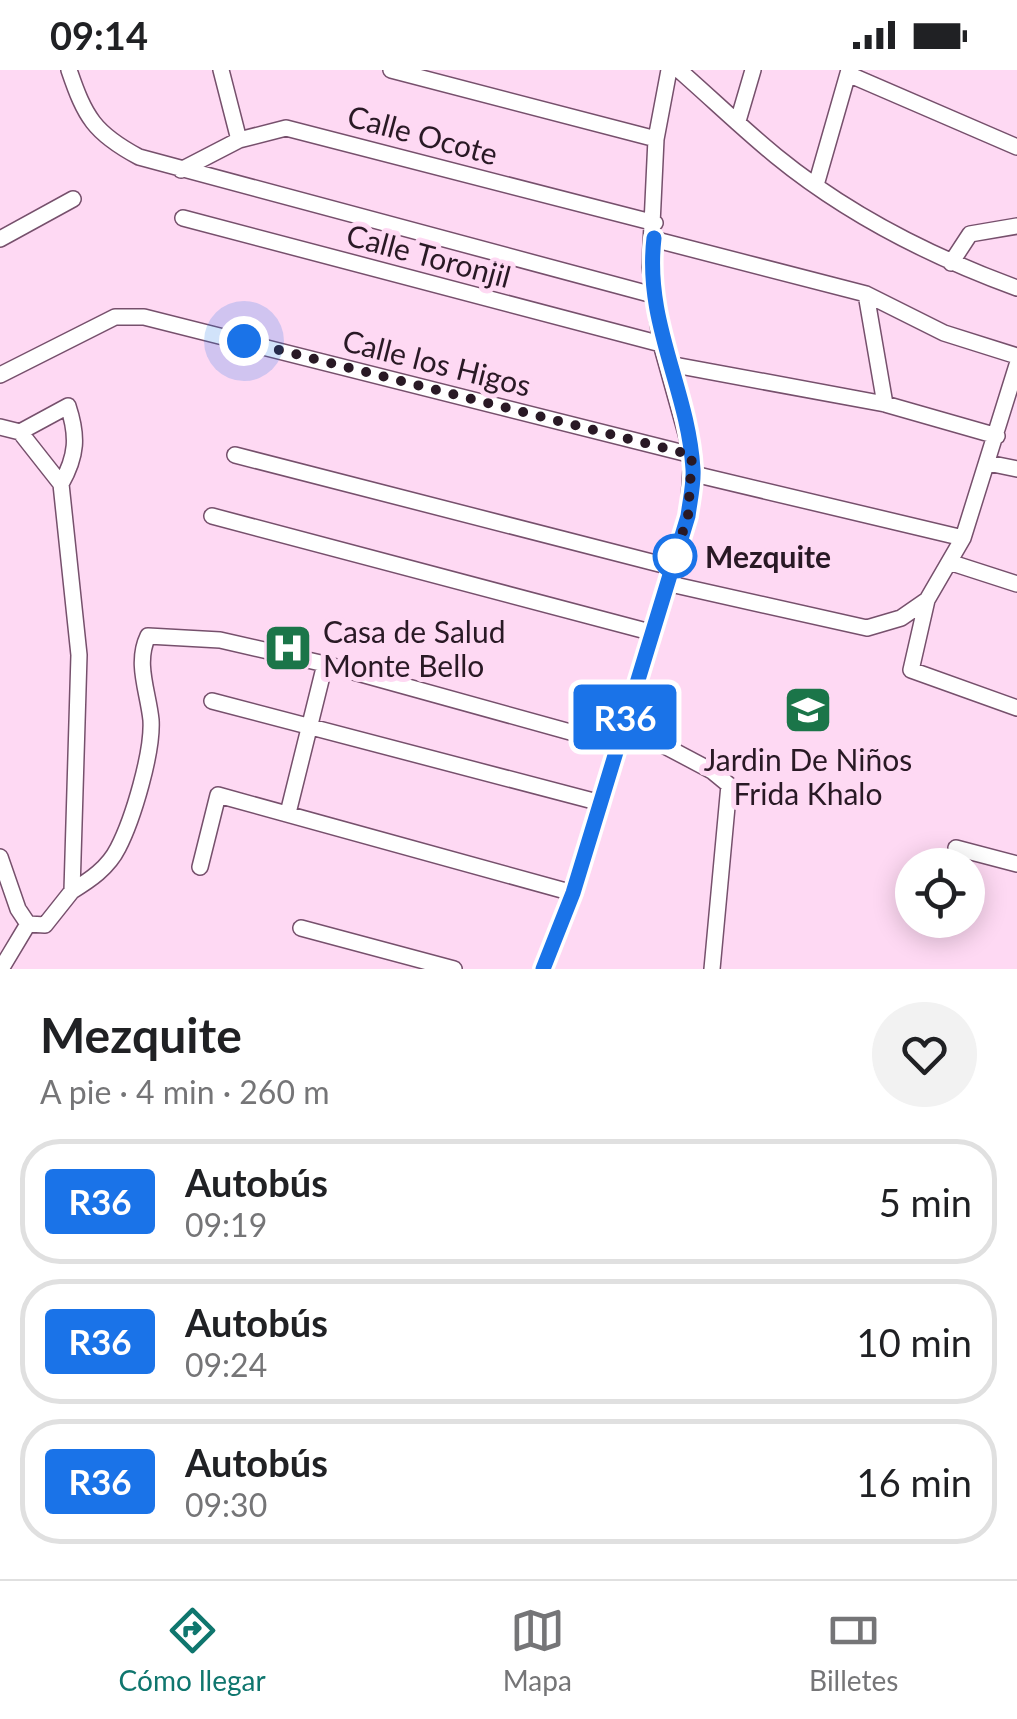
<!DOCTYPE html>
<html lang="es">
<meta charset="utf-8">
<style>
:root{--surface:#fff;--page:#f2f2f2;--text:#202124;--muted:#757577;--line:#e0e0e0;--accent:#0f766e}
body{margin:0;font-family:Lato,sans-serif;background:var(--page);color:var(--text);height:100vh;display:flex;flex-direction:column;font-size:38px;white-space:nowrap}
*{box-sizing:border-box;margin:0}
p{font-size:32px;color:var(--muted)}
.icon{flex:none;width:55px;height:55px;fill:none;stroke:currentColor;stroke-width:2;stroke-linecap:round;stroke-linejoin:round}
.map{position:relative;height:899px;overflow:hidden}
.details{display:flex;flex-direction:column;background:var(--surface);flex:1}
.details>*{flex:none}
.badge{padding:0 20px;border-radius:8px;font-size:35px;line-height:65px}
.buttons{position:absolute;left:895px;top:778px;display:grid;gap:20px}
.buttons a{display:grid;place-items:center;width:90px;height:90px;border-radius:50%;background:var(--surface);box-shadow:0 5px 25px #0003;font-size:50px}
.you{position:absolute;width:50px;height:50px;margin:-25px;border:8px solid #fff;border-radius:50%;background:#1a73e8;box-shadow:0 0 0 15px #1a73e833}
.map>.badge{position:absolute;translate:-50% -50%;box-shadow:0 0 0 5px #fff}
.round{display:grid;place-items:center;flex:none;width:105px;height:105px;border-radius:52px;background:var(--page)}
.head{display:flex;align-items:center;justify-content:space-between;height:170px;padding:0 40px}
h1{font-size:48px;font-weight:700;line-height:75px}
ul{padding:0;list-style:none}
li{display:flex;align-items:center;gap:30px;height:125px;margin:0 20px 15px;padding:0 20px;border:5px solid var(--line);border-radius:40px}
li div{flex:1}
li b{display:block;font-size:38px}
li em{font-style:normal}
li .badge{min-width:110px;font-weight:700;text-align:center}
.status{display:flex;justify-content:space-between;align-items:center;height:70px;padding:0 50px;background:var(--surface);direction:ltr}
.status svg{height:28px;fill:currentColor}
.dock{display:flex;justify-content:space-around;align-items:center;height:140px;border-top:2px solid var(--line);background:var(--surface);font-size:28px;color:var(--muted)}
.dock a{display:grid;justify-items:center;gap:5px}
.dock .current{color:var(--accent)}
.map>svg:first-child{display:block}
</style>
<div class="status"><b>09:14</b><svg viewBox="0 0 49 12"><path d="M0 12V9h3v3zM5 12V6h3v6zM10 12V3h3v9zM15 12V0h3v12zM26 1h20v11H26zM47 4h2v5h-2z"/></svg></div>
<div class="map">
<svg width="1017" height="899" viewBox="0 0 1017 899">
<rect width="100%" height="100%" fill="#fed9f3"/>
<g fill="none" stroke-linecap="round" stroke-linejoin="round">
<g stroke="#76506c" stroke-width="18">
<path id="minor" d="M69 0C85 47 94 63 139 87L653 225
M221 0 239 70
M391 0 656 69
M679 0C711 28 743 59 776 86 847 144 932 187 1017 218
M848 4 1017 77
M738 51 753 0
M181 100 239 70 286 58 655 153
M816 115 849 0
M183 148 661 274
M0 169 73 129
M653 169 866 224 944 263 1017 286
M951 193 970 164 1017 156
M866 224 885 334
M669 294 885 334 997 366
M1017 295 963 468 927 530 911 600 1017 638
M0 305 115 247H144L692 385
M0 357 20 362 61 414 79 585 72 821 45 855 28 854
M20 362 68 336C78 366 77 386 61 414
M235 385 671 497
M988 393 1017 399
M694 404 963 468
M212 446 650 562
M949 492 1017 514
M666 513 867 558 901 548 927 530
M212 631 601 733
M623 654 712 701 729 715 712 899
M288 743 325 594
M956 778 1017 794
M0 787 18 839 28 854
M200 797 218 725 573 823
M72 821C90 810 108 798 118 778 133 749 153 682 151 650 148 621 135 593 148 566L220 570 325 594 617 675
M301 858 454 899
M1 899 28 854
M543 899 573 823 688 446 692 385 661 274 650 197 656 69 669 0"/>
</g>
<use href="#minor" stroke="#fff" stroke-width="15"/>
</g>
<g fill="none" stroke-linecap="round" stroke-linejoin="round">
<g stroke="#fff" stroke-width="22">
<path id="line" d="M543 899 573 823 688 446C690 430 694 414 693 399 688 318 644 253 654 168"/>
</g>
<use href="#line" stroke="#1a73e8" stroke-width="15"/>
<path stroke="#291925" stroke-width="10" stroke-dasharray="0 18" d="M244 271 692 385 688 446 671 498 675 486"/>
</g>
<defs>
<g id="hospital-square" transform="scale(2.5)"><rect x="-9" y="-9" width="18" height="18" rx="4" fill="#1b7549" stroke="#fed9f3"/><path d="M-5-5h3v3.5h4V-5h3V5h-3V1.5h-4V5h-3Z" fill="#fff"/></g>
<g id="school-square" transform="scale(2.5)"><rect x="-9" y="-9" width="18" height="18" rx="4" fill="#1b7549" stroke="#fed9f3"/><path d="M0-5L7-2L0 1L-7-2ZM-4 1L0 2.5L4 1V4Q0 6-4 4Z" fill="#fff"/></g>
</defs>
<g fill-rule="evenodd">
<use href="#hospital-square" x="288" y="578"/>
<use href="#school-square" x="808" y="640"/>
</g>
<circle fill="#fff" stroke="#1a73e8" stroke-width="5" cx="675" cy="486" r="20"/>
<g text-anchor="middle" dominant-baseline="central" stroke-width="10" stroke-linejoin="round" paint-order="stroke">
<g font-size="30" fill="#291925" stroke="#fed9f3">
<text transform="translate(423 64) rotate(15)">Calle Ocote</text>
<text transform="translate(429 185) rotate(15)">Calle Toronjil</text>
<text transform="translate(437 292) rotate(14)">Calle los Higos</text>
</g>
<g font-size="30" font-weight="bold" fill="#291925" stroke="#fed9f3" text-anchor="start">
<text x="705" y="486">Mezquite</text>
</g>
<g font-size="30" fill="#291925" stroke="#fed9f3" text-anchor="start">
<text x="323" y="561">Casa de Salud<tspan x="323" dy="34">Monte Bello</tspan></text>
<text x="808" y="689" text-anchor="middle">Jardin De Niños<tspan x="808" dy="34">Frida Khalo</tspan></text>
</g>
</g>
</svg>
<div class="buttons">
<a><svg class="icon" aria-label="locate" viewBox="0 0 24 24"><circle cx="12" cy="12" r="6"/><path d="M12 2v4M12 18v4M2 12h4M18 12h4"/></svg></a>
</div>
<div class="you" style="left:244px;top:271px"></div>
<b class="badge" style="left:625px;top:647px;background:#1a73e8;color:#fff">R36</b>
</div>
<section class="details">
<div class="head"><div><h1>Mezquite</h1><p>A pie · 4 min · 260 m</p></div><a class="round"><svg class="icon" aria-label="heart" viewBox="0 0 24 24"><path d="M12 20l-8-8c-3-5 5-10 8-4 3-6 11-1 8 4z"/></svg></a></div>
<ul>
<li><span class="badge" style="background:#1a73e8;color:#fff">R36</span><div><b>Autobús</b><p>09:19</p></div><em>5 min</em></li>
<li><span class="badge" style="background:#1a73e8;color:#fff">R36</span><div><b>Autobús</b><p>09:24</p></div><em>10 min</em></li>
<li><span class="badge" style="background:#1a73e8;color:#fff">R36</span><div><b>Autobús</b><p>09:30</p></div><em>16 min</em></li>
</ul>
</section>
<nav class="dock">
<a class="current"><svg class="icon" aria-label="directions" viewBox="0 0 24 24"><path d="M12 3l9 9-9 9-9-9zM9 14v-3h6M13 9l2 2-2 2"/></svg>Cómo llegar</a>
<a><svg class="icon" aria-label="map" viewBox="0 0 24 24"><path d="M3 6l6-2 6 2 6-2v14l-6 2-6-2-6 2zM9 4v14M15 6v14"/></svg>Mapa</a>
<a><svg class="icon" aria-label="tickets" viewBox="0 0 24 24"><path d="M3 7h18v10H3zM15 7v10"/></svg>Billetes</a>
</nav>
